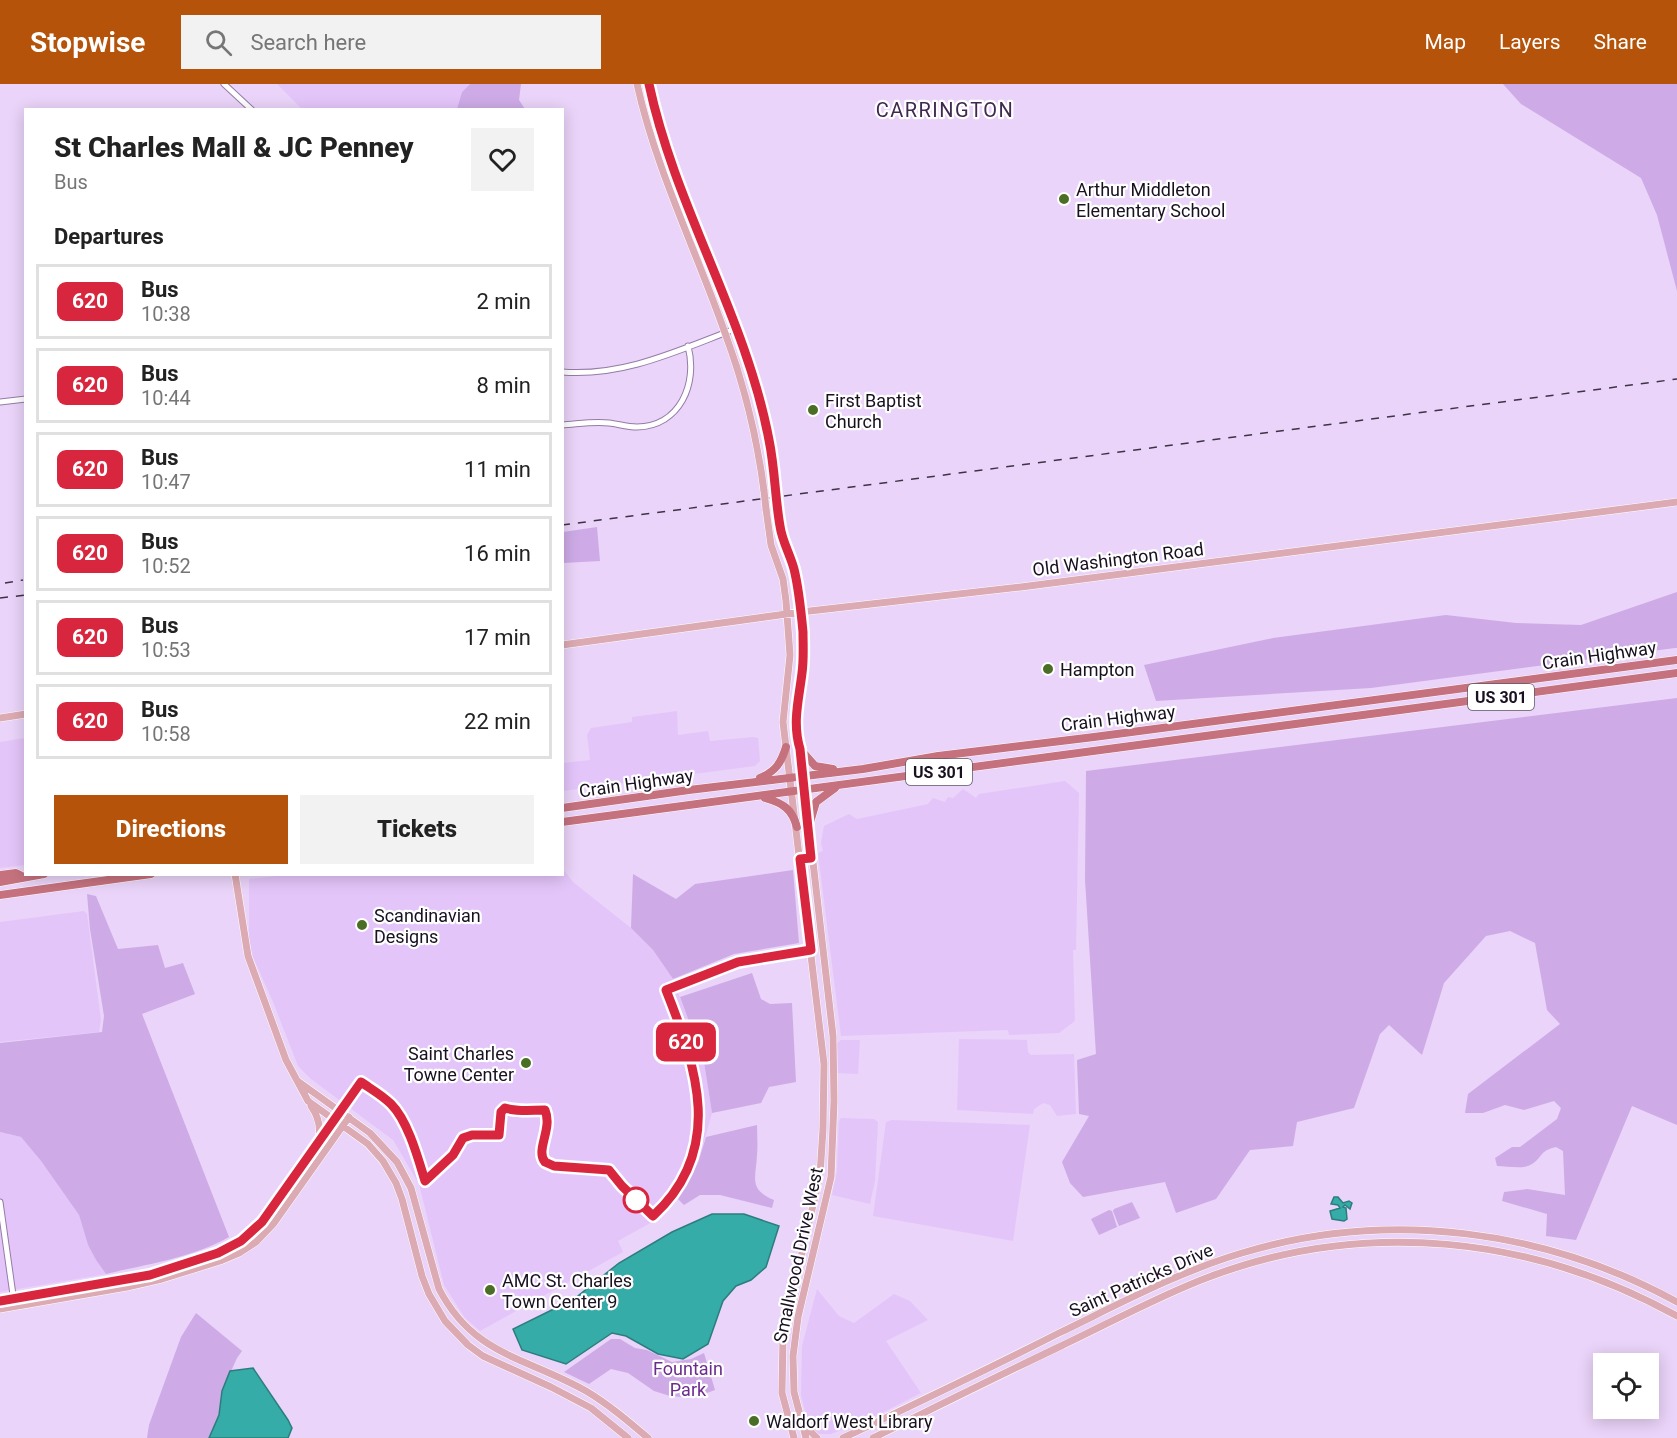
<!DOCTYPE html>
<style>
:root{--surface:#fff;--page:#f2f2f2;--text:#222;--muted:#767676;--line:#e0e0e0;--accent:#b45309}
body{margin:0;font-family:Roboto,sans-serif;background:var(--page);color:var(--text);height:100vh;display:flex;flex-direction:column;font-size:22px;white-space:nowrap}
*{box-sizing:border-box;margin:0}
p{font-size:20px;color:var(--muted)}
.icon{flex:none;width:33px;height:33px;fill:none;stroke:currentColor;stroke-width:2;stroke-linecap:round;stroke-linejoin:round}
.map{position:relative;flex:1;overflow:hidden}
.side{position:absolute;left:24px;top:24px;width:540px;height:768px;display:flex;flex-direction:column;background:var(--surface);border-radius:0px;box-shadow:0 3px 15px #0003}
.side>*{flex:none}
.badge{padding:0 12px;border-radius:9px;font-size:21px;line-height:39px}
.controls{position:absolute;left:1593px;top:1269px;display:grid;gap:12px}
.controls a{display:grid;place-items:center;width:66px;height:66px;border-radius:0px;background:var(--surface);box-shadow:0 3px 15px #0003;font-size:30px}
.map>.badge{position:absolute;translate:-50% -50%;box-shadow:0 0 0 3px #fff}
h2{padding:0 30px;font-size:22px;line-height:54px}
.round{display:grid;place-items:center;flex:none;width:63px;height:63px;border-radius:0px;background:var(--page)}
.overview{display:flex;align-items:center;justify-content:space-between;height:102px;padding:0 30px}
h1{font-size:28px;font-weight:800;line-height:45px}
.action{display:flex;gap:12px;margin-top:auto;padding:12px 30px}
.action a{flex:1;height:69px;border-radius:0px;background:var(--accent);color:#fff;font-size:24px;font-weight:800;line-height:69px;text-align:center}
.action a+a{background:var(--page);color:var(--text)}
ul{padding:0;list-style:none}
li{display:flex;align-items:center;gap:18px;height:75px;margin:0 12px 9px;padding:0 18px;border:3px solid var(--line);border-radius:0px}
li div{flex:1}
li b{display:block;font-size:22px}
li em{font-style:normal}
li .badge{min-width:66px;font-weight:700;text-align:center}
header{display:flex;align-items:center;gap:36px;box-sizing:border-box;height:84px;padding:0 30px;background:var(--accent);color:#fff}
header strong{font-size:28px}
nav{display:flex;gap:33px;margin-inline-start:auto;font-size:21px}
.search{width:420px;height:54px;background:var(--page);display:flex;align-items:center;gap:15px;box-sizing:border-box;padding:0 21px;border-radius:0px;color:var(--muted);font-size:22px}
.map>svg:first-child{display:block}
</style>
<header>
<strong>Stopwise</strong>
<div class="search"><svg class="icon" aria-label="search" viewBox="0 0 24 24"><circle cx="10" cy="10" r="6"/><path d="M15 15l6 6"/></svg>Search here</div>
<nav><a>Map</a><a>Layers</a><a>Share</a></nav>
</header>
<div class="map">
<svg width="1677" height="1354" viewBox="0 0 1677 1354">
<rect width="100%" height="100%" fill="#ead4f9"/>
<path fill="#e4c5fa" d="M277 0H470L462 8 458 26 302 25Z
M677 627 678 651 708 647 710 657 753 653 758 654 760 677 755 682 563 707V679L590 676 587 651 591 644 632 638V633Z
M25 654V781L0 784V658Z
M1065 697 1079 709 1076 866H1073L1075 937 1059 949 1009 951 1008 946 841 952 818 769 823 767 821 759 824 742 849 730 857 735 928 720 933 714 945 718 948 713 953 714 963 705 976 714 979 710Z
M563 785 573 798 631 844 653 866 673 895 704 978 712 1029 698 1079 678 1115 652 1138 618 1157 623 1168 480 1247 465 1234 444 1201 419 1100 393 1056 311 995 298 982 273 918 253 873 249 855V795L294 790H562Z
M84 827 87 830 101 936 99 948 0 958V838Z
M959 955 1027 956 1028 968 1031 971 1074 970 1076 1030 1057 1032 1050 1021 1043 1019 1034 1025 1033 1030 957 1026Z
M841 956H860L858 990 837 989V959Z
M841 1034 874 1035 878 1038 875 1097 870 1120 832 1111 837 1088 839 1037Z
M892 1036 1030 1041 1013 1157 873 1132 886 1038Z
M0 1048 21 1053 41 1077 79 1131 88 1161 96 1176 106 1190 0 1208Z
M817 1205 839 1232 854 1239 894 1210 910 1217 928 1236 886 1257 921 1309 874 1333 831 1350H818L808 1340 801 1311 802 1262Z"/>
<path fill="#ceabe7" d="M470 0H521L519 16 525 25H457L462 8Z
M1503 0H1677V207L1657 131 1641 94 1521 20Z
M597 443 600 477 563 479V448Z
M1677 508V564H1675L1371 604 1156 617 1144 581 1273 554 1446 531 1516 539 1581 541Z
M1677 614V1041L1632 1022 1576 1156 1546 1152 1547 1130 1502 1117 1504 1108 1527 1105 1565 1111 1563 1067 1556 1063C1539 1067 1543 1073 1532 1080 1523 1086 1508 1082 1497 1082L1495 1074 1512 1063H1520L1557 1035 1561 1024 1554 1017 1524 1026 1505 1021 1483 1029H1465L1468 1010 1560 940 1547 926 1535 859 1510 847 1486 852 1444 899 1422 971 1389 941 1380 950 1354 1024 1297 1038 1293 1062 1250 1066 1216 1115 1176 1129 1165 1098 1083 1113 1070 1099 1062 1078 1089 1032 1079 1030 1077 976 1096 970 1085 796 1086 687Z
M793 786 799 859 734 870 673 895 653 866 631 844 633 790 676 815 695 800Z
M87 810 96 812 118 865 158 861 165 884 183 879 195 910 142 930 229 1153C192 1174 147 1180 106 1190L96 1176 88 1161 79 1131 41 1077 21 1053 0 1048V959L102 948 104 932 90 845Z
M752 889 761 915 770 920 792 919 796 998 769 1003 761 1019 712 1029 704 978 680 913Z
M757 1041C757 1051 758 1061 757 1071 756 1094 748 1105 774 1116L772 1124 720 1111H700L684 1121 678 1115 698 1079 706 1053Z
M1132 1118 1140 1134 1119 1142 1113 1127 1114 1125Z
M1109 1126 1112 1127 1117 1143 1099 1151 1091 1135Z
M196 1229 242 1267 237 1274 222 1307 219 1331 209 1354H147L149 1341 181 1253Z
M611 1255H620L635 1264 647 1266 672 1278 691 1275 704 1269 715 1306 693 1314 670 1312 654 1307 628 1289 611 1285 589 1300 564 1288Z"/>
<path fill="#35aca7" stroke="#2d7d7e" stroke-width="1.5" d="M1334 1113H1338L1343 1119 1349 1117 1352 1119 1350 1125 1345 1121 1343 1123 1346 1124 1347 1135 1344 1137 1332 1135 1330 1127 1340 1124 1338 1121 1331 1120Z
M712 1130H744L779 1142 766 1183 751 1196 736 1202 723 1217 708 1260 683 1275 658 1270 626 1252 612 1249 566 1280 522 1266 513 1245 574 1215 619 1179 672 1148Z
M253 1284 288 1336 292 1344 288 1354H209L219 1331 222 1307 230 1287Z"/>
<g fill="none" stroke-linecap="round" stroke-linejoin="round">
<g stroke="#957ca7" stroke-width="7">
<path id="minor" d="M224 0 252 26
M562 288C624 293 679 266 735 245
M0 318 26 315
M562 341C578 340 594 337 609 339 618 340 627 343 637 343 680 342 698 300 688 262
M0 1118 14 1218"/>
</g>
<g stroke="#fff" stroke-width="8">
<path id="major" d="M637 0C656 86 696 166 725 249 744 300 757 353 764 407
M649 0 657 39 723 208 760 316 769 357 776 405
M778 423 781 447 793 484 797 502 803 549V580L796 628V650L800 665 833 952 834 1017 831 1093 798 1233 793 1272 794 1308 806 1354
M766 425 771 461 783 495 786 517 790 571 783 638 824 980 823 1045 820 1091 783 1251 782 1309 794 1354
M562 561 801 528 1021 503 1677 418
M0 634 26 630
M235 790 248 872 286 976 308 1017 368 1060 383 1077 396 1099 402 1115 422 1192 429 1210 445 1237 468 1261 483 1272 551 1303 591 1324 628 1354
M299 998 370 1049 397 1078 411 1104 439 1205C474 1272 526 1273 586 1307 608 1320 628 1337 648 1354
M311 1022C318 1032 321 1042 319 1054
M0 1217 150 1191 218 1169 241 1157 262 1138 340 1026
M0 1225 127 1203 162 1195 220 1177 239 1169 256 1158 274 1139 349 1033
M804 1341 817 1354
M843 1354C915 1320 988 1285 1059 1249 1119 1220 1178 1188 1242 1169 1387 1125 1544 1145 1677 1218
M873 1354C936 1323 998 1292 1061 1262 1110 1239 1158 1212 1209 1193 1365 1134 1532 1152 1677 1232"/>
</g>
<g stroke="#fff" stroke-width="9">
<path id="highway" d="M800 665 815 682 833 685
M760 694C776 687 781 679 786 663
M765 714C783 719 792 725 797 743
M562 724 689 706 863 685 938 672 1094 653 1677 576
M562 738 1677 589
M808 745 816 718 835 704
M0 791 16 789 24 793
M0 798 44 790
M0 811 151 790"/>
</g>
<use href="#minor" stroke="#fff" stroke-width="5"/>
<use href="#major" stroke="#dcaab2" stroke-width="7"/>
<use href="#highway" stroke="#c5727e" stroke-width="8"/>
<path stroke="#3e3246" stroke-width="1.5" stroke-dasharray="8 8" stroke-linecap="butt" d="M562 441 1677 295
M5 499 23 496
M0 514 26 511"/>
<g stroke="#fff" stroke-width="8" stroke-linecap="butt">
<path id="major-bridge" d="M776 405 778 423
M764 407 766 425"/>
</g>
<use href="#major-bridge" stroke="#dcaab2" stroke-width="7"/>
</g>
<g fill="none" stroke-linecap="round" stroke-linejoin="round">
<g stroke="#fff" stroke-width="14">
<path id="line" d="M0 1217 150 1191 218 1169 241 1157 262 1138 361 998C371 1005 382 1011 391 1020 408 1037 418 1074 425 1097L453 1071 463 1054 472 1051H499L501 1028 505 1024C518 1028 531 1026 545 1026 553 1045 535 1066 545 1078L554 1082 609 1086 622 1102 653 1132C725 1066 697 984 666 906L738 878 811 866 800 775 811 774 800 665C792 638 799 615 802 589 804 575 803 561 803 548 801 527 799 505 794 485 790 470 782 457 780 442 775 414 775 385 769 356 746 233 675 123 649 0"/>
</g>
<use href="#line" stroke="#d7263d" stroke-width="9"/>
</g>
<g fill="#4b6e26" stroke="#fff" stroke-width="2">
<circle cx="1064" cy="115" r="6"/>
<circle cx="813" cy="326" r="6"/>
<circle cx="1048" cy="585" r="6"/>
<circle cx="362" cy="841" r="6"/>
<circle cx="526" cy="979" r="6"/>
<circle cx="490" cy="1206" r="6"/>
<circle cx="754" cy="1337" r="6"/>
</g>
<circle fill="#fff" stroke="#d7263d" stroke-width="3" cx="636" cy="1116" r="12"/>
<g text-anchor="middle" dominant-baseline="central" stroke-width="4.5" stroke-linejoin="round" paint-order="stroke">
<g fill="#fff" stroke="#5e5863" stroke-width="1.5">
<rect x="1468" y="600" width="66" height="26" rx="4.5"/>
<rect x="906" y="675" width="66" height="26" rx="4.5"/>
</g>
<g font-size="16" font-weight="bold" fill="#191020">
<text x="1501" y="613">US 301</text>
<text x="939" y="688">US 301</text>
</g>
<g font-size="18" fill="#191020" stroke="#fff" text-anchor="start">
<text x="1076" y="105">Arthur Middleton<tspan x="1076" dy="21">Elementary School</tspan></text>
<text x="825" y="316">First Baptist<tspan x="825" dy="21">Church</tspan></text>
<text x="1060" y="585">Hampton</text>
<text x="374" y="831">Scandinavian<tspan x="374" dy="21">Designs</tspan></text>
<text x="514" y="969" text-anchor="end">Saint Charles<tspan x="514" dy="21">Towne Center</tspan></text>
<text x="502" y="1196">AMC St. Charles<tspan x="502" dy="21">Town Center 9</tspan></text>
<text x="766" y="1337">Waldorf West Library</text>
</g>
<g font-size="18" fill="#191020" stroke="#fff">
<text transform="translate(1118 475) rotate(-7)">Old Washington Road</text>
<text transform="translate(1599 571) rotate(-8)">Crain Highway</text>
<text transform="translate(1118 634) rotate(-7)">Crain Highway</text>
<text transform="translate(636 699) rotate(-8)">Crain Highway</text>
<text transform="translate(798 1171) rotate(-78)">Smallwood Drive West</text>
<text transform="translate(1141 1196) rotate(-24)">Saint Patricks Drive</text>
</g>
<g font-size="18" fill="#6b2c8e" stroke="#fff">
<text x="688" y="1284">Fountain<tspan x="688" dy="21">Park</tspan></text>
</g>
<g font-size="20" letter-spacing="1.5" fill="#40294e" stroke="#fff">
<text x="945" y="26">CARRINGTON</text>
</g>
</g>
</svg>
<div class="controls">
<a><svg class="icon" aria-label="locate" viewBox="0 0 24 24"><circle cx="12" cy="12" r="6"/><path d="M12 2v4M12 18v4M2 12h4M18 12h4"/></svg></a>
</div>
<b class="badge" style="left:686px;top:958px;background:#d7263d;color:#fff">620</b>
<section class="side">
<div class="overview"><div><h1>St Charles Mall &amp; JC Penney</h1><p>Bus</p></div><a class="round"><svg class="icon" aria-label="heart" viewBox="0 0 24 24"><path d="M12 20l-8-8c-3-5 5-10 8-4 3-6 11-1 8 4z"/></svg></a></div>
<h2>Departures</h2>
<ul>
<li><span class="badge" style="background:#d7263d;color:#fff">620</span><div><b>Bus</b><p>10:38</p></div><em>2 min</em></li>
<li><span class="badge" style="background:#d7263d;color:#fff">620</span><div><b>Bus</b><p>10:44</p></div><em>8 min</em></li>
<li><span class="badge" style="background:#d7263d;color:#fff">620</span><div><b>Bus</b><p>10:47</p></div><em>11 min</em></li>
<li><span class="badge" style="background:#d7263d;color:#fff">620</span><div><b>Bus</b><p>10:52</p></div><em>16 min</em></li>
<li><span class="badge" style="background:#d7263d;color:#fff">620</span><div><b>Bus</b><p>10:53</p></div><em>17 min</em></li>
<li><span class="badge" style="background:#d7263d;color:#fff">620</span><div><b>Bus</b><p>10:58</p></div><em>22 min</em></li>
</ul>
<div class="action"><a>Directions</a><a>Tickets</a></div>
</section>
</div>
